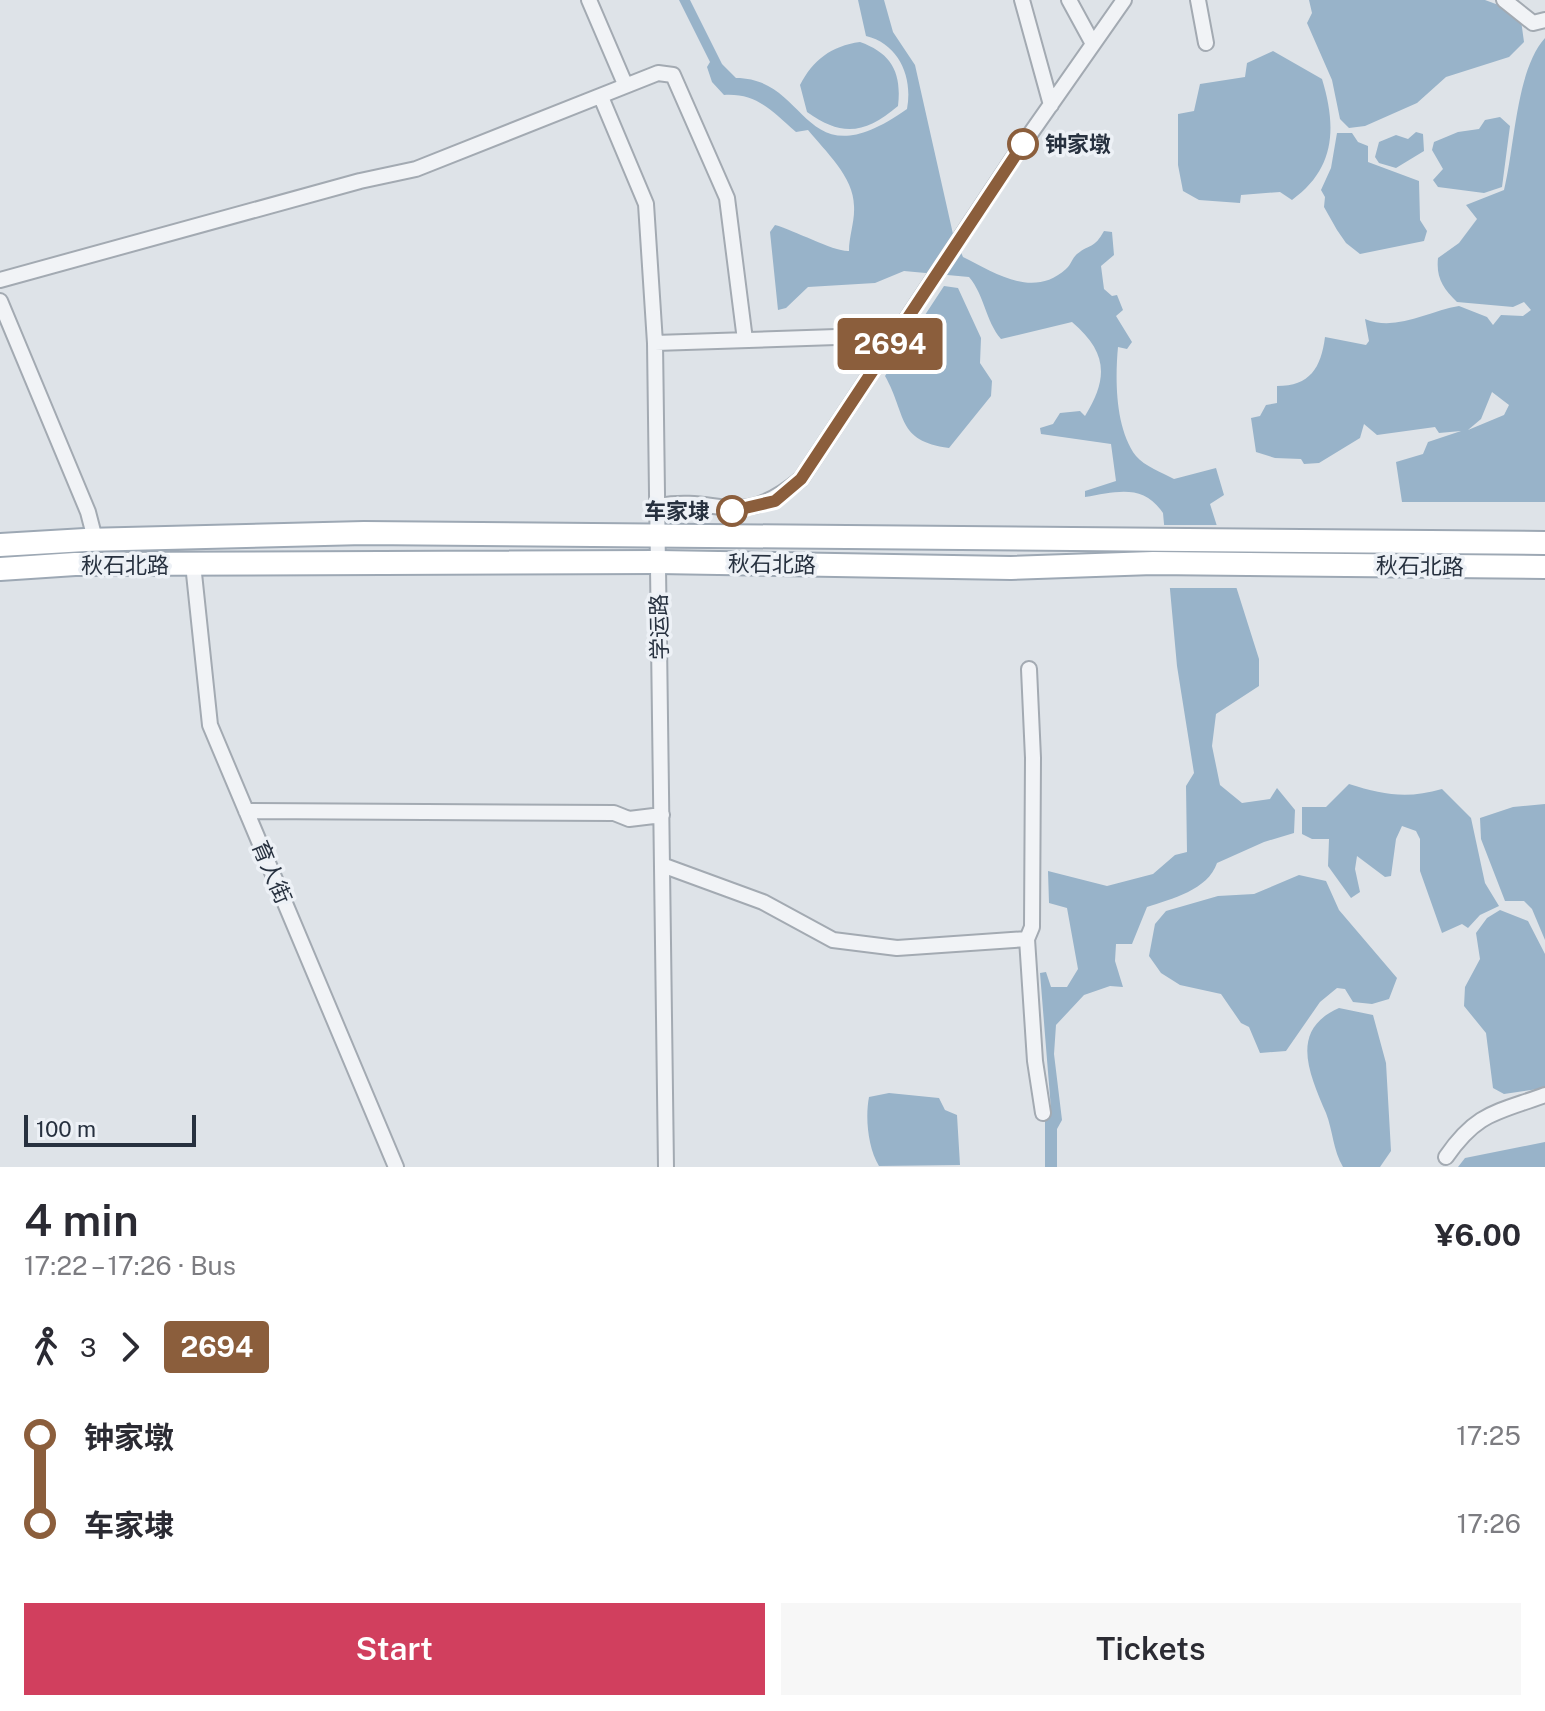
<!DOCTYPE html>
<meta charset="utf-8">
<style>
:root{--surface:#fff;--page:#f7f7f7;--text:#2b2b33;--muted:#7c7c81;--accent:#d13f5e}
body{margin:0;font-family:"Public Sans","Noto Sans SC",sans-serif;background:var(--page);color:var(--text);height:100vh;display:flex;flex-direction:column;font-size:30px;white-space:nowrap}
*{box-sizing:border-box;margin:0}
p{font-size:26px;color:var(--muted)}
.icon{flex:none;width:44px;height:44px;fill:none;stroke:currentColor;stroke-width:2;stroke-linecap:round;stroke-linejoin:round}
.map{position:relative;height:1167px;overflow:hidden}
.panel{display:flex;flex-direction:column;background:var(--surface);flex:1}
.panel>*{flex:none}
.badge{padding:0 16px;border-radius:6px;font-size:28px;line-height:52px}
.scale{position:absolute;left:24px;bottom:20px;width:172px;box-sizing:border-box;padding-left:8px;border:4px solid #27313f;border-top:0;font-size:22px;line-height:28px;white-space:nowrap;color:#27313f;-webkit-text-stroke:6px #edf1f6;paint-order:stroke}
.map>.badge{position:absolute;translate:-50% -50%;box-shadow:0 0 0 4px #fff}
.legs{display:flex;align-items:center;gap:12px;height:88px;padding:0 24px;font-size:26px}
.legs p{margin-inline-start:auto}
.head{display:flex;align-items:center;justify-content:space-between;height:136px;padding:0 24px}
h1{font-size:44px;font-weight:600;line-height:60px}
.action{display:flex;gap:16px;margin-top:auto;padding:16px 24px}
.action a{flex:1;height:92px;border-radius:0px;background:var(--accent);color:#fff;font-size:32px;font-weight:600;line-height:92px;text-align:center}
.action a+a{background:var(--page);color:var(--text)}
ul{padding:0 24px;list-style:none}
li{display:flex;align-items:center;gap:28px;height:88px;font-size:30px}
li i{display:grid;place-items:center;width:12px;height:100%;margin:0 10px;background:currentColor}
li i::after{content:'';width:20px;height:20px;margin:-10px;border:6px solid;border-radius:50%;background:var(--surface)}
li p{margin-inline-start:auto}
li:first-child i{background:linear-gradient(#0000 50%,currentColor 0)}
li:last-child i{background:linear-gradient(currentColor 50%,#0000 0)}
.map>svg:first-child{display:block}
</style>
<div class="map">
<svg width="1545" height="1167" viewBox="0 0 1545 1167">
<rect width="100%" height="100%" fill="#dee3e8"/>
<path fill="#98b3c9" fill-rule="evenodd" d="M679 0H690L722 64 736 78C811 78 801 184 907 109 913 77 899 44 866 36L858 0H884L893 32 915 65 953 234 963 257C995 273 1033 299 1066 269 1071 265 1072 258 1077 254 1091 243 1094 249 1104 231L1112 232 1114 255 1101 266 1104 289 1112 296 1117 295 1123 310 1116 316 1132 342 1127 349 1118 347C1115 379 1115 428 1136 456 1144 466 1163 473 1174 479L1216 468 1224 495 1210 504 1259 659V686L1216 714 1212 746 1220 785 1242 803 1270 799 1277 788 1295 810 1294 833 1264 842 1217 863C1208 890 1171 899 1147 907L1132 944H1116L1115 961 1123 987 1110 986 1084 995 1056 1025 1054 1054 1062 1120 1057 1129V1167H1045V1119L1051 1109 1040 973 1046 972 1051 987H1067L1078 969 1067 908 1049 903 1048 871 1107 886 1153 874 1175 855 1187 852 1186 786 1194 773 1177 666 1163 513C1143 483 1116 492 1085 497V491L1116 481 1111 444 1041 434 1040 428 1053 424 1060 413 1080 411 1085 416C1109 377 1107 352 1072 322L1001 339C985 320 985 296 969 277L904 271 875 283 808 287 786 308 778 310 770 232 775 225C794 230 834 252 849 251 849 236 855 221 854 206 854 177 825 151 808 130L796 132C772 111 757 93 724 95L712 82 707 67 710 62Z
M1309 0H1485L1520 13 1524 42 1509 57 1446 77 1417 103 1365 126 1349 128 1340 119 1332 80 1307 23 1312 13Z
M1545 38V502H1402L1396 462 1423 454 1428 442 1461 431 1439 433 1435 427 1377 435 1364 424 1360 438 1319 463 1304 464 1301 459 1275 458 1256 452 1251 418 1260 416 1266 405 1277 403V386C1310 386 1321 368 1325 337L1366 345 1369 341 1365 319C1396 332 1428 311 1459 306L1487 317 1493 325 1501 315 1523 316 1531 310 1524 302 1513 307 1457 302C1443 288 1436 278 1438 258L1459 243 1477 219 1466 205 1504 190C1515 146 1516 70 1545 38ZM1492 392 1509 405 1504 415 1468 430 1481 419Z
M860 42C891 53 902 72 898 106 865 134 842 137 807 112L800 85C813 60 831 46 860 42Z
M1273 51 1322 79C1337 128 1335 169 1292 200L1280 192 1241 195 1240 203 1199 200 1183 191 1178 165V114L1194 111 1200 84 1245 77 1247 63Z
M1500 117 1510 126 1502 187 1484 193 1438 187 1433 180 1443 169 1432 150 1434 142 1458 132 1479 129 1485 120Z
M1416 132 1423 134 1424 151 1396 168 1379 163 1375 157 1379 142 1396 135 1408 139Z
M1337 133H1352L1358 142 1368 146V162L1419 181 1420 220 1427 231 1424 241 1360 254 1346 243 1337 230 1324 207 1325 197 1321 190 1331 168Z
M944 286 958 288 981 338 980 363 992 381 991 396 949 448C896 441 907 415 885 376Z
M1349 784C1383 795 1408 799 1442 789L1471 818 1485 883 1499 906 1480 915 1468 928 1462 924 1442 933 1420 871V839L1416 831 1402 826 1396 839 1391 876 1385 877 1357 856 1355 869 1360 892 1351 898 1328 866 1329 839H1312L1302 834V807H1326Z
M1545 804V940L1532 909 1524 901H1505L1481 839 1480 818 1513 807Z
M1299 875 1326 881 1339 910 1397 978 1389 999 1372 1004 1353 1002 1345 989 1337 988 1320 1002 1286 1051 1260 1053 1249 1027 1241 1023 1221 994 1180 985 1161 973 1149 956 1155 924 1166 911 1218 896 1254 894Z
M1500 910 1528 921 1545 954V1088L1504 1094 1493 1088 1486 1033 1464 1006 1465 987 1480 959 1476 933 1487 918Z
M1339 1008 1373 1015 1386 1063 1391 1151 1380 1167H1343C1333 1150 1333 1131 1326 1113 1309 1073 1289 1030 1339 1008Z
M889 1093 939 1098 945 1110 957 1115 960 1165 879 1166C868 1148 865 1118 869 1097Z
M1545 1142V1167H1458L1465 1158Z"/>
<path fill="#dee3e8" d="M1160 525H1221L1241 588H1166Z"/>
<g fill="none" stroke-linecap="round" stroke-linejoin="round">
<g stroke="#a3aab2" stroke-width="18">
<path id="minor" d="M589 0 625 84
M1022 0 1051 105
M1069 0 1093 44
M1198 0 1206 43
M1504 0 1533 23 1545 20
M601 97 646 204 655 343 666 1167
M0 280 360 181 416 169 658 73 673 75 727 198 745 340
M0 301 88 512 95 539
M655 343 896 335
M658 506C723 495 738 531 801 479L1012 160 1124 0
M193 564 210 725 396 1167
M1029 669 1033 758 1032 927 1027 939 1035 1061 1043 1113
M246 811 614 813 629 819 662 815
M662 865 763 902 833 940 897 948 1027 939
M1446 1157C1477 1112 1496 1113 1545 1095"/>
</g>
<g stroke="#9da8b4" stroke-width="26">
<path id="primary" d="M0 545 85 540 364 533 1545 543
M0 569 75 564 658 562 1011 568 1153 563 1545 567"/>
</g>
<use href="#minor" stroke="#f1f3f6" stroke-width="14"/>
<use href="#primary" stroke="#fff" stroke-width="22"/>
</g>
<g fill="none" stroke-linecap="round" stroke-linejoin="round">
<g stroke="#fff" stroke-width="18">
<path id="line-1" d="M732 511 775 501 801 479 1023 144"/>
</g>
<use href="#line-1" stroke="#8b5e3c" stroke-width="12"/>
</g>
<g fill="#fff" stroke="#8b5e3c" stroke-width="4">
<circle cx="1023" cy="144" r="14"/>
<circle cx="732" cy="511" r="14"/>
</g>
<g text-anchor="middle" dominant-baseline="central" stroke-width="7" stroke-linejoin="round" paint-order="stroke">
<g font-size="22" font-weight="bold" fill="#27313f" stroke="#edf1f6" text-anchor="start">
<text x="1045" y="144">钟家墩</text>
<text x="710" y="511" text-anchor="end">车家埭</text>
</g>
<g font-size="22" fill="#27313f" stroke="#edf1f6">
<text transform="translate(772 564) rotate(1)">秋石北路</text>
<text x="125" y="565">秋石北路</text>
<text transform="translate(1420 566) rotate(1)">秋石北路</text>
<text transform="translate(659 627) rotate(-91)">学运路</text>
<text transform="translate(272 872) rotate(67)">育人街</text>
</g>
</g>
</svg>
<div class="scale">100 m</div>
<b class="badge" style="left:890px;top:344px;background:#8b5e3c;color:#fff">2694</b>
</div>
<section class="panel">
<div class="head"><div><h1>4 min</h1><p>17:22 – 17:26 · Bus</p></div><b>¥6.00</b></div>
<div class="legs"><svg class="icon" aria-label="walk" viewBox="0 0 24 24"><circle cx="13" cy="4" r="2"/><path d="M13 8l-2 6 4 7M11 14l-3 7M7 12l3-4h3l4 4"/></svg>3<svg class="icon" aria-label="forward" viewBox="0 0 24 24"><path d="M9 5l7 7-7 7"/></svg><b class="badge" style="background:#8b5e3c;color:#fff">2694</b></div>
<ul>
<li><i style="color:#8b5e3c"></i><b>钟家墩</b><p>17:25</p></li>
<li><i style="color:#8b5e3c"></i><b>车家埭</b><p>17:26</p></li>
</ul>
<div class="action"><a>Start</a><a>Tickets</a></div>
</section>
